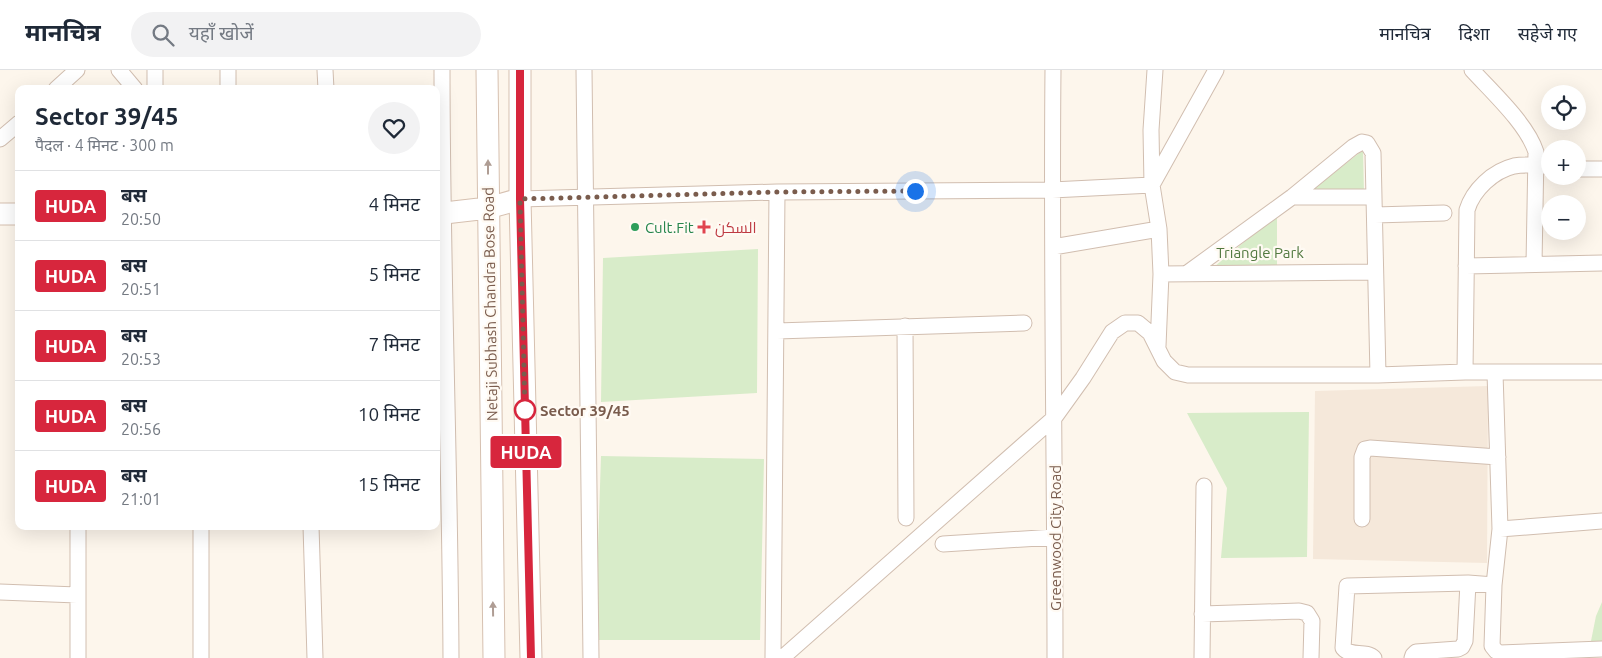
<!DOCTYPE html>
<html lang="hi">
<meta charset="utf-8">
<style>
:root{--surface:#fff;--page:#f2f2f3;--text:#1f2937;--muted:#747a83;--line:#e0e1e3}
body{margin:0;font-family:Ubuntu,Cairo,"Noto Sans Devanagari",sans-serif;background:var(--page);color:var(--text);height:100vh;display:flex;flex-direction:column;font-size:19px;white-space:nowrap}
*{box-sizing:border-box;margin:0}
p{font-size:16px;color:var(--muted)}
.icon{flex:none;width:28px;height:28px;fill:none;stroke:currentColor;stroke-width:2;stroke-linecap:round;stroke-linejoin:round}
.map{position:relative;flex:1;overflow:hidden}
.side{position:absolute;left:15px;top:15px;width:425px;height:445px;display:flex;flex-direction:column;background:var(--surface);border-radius:10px;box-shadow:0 5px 20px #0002}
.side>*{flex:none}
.badge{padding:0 10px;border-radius:4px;font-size:18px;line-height:32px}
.tools{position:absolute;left:1541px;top:15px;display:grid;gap:10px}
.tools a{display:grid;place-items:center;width:45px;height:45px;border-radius:50%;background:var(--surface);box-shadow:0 5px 20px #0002;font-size:25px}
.you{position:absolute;width:25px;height:25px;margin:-12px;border:4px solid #fff;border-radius:50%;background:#1a73e8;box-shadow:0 0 0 8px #1a73e833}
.map>.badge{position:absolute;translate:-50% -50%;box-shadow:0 0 0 2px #fff}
.round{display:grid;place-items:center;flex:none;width:52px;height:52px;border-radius:26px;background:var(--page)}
.overview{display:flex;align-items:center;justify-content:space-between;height:85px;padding:0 20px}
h1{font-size:24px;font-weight:700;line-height:38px}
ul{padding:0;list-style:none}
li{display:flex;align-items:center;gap:15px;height:70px;padding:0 20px;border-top:1px solid var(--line)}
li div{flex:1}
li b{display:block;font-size:19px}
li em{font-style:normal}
li .badge{min-width:55px;font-weight:700;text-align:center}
header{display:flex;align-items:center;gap:30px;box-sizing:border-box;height:70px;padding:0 25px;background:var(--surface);border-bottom:1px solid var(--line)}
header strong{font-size:24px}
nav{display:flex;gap:28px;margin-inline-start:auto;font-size:18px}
.search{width:350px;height:45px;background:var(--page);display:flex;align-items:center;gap:12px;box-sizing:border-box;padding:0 18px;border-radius:28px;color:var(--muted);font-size:19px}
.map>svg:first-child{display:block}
</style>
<header>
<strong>मानचित्र</strong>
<div class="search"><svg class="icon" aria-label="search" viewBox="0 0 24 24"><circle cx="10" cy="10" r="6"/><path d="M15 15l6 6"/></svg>यहाँ खोजें</div>
<nav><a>मानचित्र</a><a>दिशा</a><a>सहेजे गए</a></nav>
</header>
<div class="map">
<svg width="1602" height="588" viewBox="0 0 1602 588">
<rect width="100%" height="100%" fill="#fdf6ec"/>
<path fill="#f5e8da" d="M1488 316 1487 493 1313 489 1315 321Z"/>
<path fill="#d8ecc9" d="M1363 80 1364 123 1305 126Z
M1277 145V199L1209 201Z
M758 179 757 323 601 332 603 188Z
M1309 342 1307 487 1221 488 1227 418 1187 343Z
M601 386 764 389 760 570H595Z
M1602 532V576H1590L1596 546Z"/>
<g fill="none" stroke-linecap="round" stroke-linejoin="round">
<g stroke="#d1beb0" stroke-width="17">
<path id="street" d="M119 0 135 19
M155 0V19
M228 0V19
M325 0 326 19
M442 0C442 196 450 392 451 588
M584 0 591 588
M1053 0C1051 196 1055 392 1055 588
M1155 0 1151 60 1152 115 1159 159 1161 204 1158 276
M1472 0C1493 23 1527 54 1536 82L1534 194
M56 19 77 0
M0 69 19 53
M1578 99H1602
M1153 113 1216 0
M1292 127H1374
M520 129 777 122 1052 120 1152 115
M1375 145 1444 143
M1053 177 1159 159
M1466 196 1602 193
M1161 204 1375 202
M1186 204 1292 127 1353 77 1362 72 1367 73 1373 83 1378 305
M905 256 906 448
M777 261 1024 253
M1465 302 1467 140C1473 120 1493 101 1514 96 1526 94 1539 95 1550 96
M1495 303 1500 459 1494 515 1492 576 1496 581 1500 583 1602 579
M1362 449V387L1365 379 1370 378 1498 387
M311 456 315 588
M1500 459 1602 451
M943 474 1055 467
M0 522 77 525
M1202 544 1299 541 1307 543 1312 551 1311 588
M78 588V456
M201 588V456
M773 588 777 122
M782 588 1055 347 1083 308 1112 262 1125 253H1138L1150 263 1164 291 1175 302 1188 305H1378L1465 302H1602
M1202 588 1204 416
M1374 588C1366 580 1350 587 1343 578L1347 516 1468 513 1494 515
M1412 588 1413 585 1416 582 1458 579 1462 577 1465 571 1468 513"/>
</g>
<g stroke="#d6c0b0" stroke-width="23">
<path id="secondary" d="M487 0 494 588
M520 0V129L531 588
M0 144H19
M436 144 488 138 520 129"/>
</g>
<use href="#street" stroke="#fff" stroke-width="15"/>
<use href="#secondary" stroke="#fff" stroke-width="21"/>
</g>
<defs><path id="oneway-solid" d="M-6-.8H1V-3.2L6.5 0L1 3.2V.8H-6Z" transform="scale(1.25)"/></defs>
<g fill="#af9d94">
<use href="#oneway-solid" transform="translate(488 97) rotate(-90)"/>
<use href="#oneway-solid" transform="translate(493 539) rotate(-91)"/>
</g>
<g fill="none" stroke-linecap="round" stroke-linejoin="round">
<g stroke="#fff" stroke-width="11">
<path id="line" d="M520 0V129L531 588"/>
</g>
<use href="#line" stroke="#d7263d" stroke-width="8"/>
<path stroke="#7a5c4d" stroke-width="5" stroke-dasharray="0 9" d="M525 340 520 129 777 122 915 121"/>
</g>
<circle fill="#2e9e5b" stroke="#fffaf3" stroke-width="2" cx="635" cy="157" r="5"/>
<path fill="#e0444e" stroke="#fffaf3" stroke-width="2" d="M701.5 149.5h5v5h5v5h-5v5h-5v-5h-5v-5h5z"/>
<circle fill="#fff" stroke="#d7263d" stroke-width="2.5" cx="525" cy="340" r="10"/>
<g text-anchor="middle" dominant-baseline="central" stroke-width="4.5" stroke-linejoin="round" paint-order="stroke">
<g font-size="15" fill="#27864d" stroke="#fffaf3" text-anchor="start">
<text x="645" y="157">Cult.Fit</text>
</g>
<g font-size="15" fill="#be3a42" stroke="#fffaf3" text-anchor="start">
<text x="715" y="157">السكن</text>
</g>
<g font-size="15" fill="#537a41" stroke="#fffaf3">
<text x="1260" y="182">Triangle Park</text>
</g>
<g font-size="15" fill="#7a5c4d" stroke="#fffaf3">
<text transform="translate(490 234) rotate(-91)">Netaji Subhash Chandra Bose Road</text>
<text transform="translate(1055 468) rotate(-90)">Greenwood City Road</text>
</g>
<g font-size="15" font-weight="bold" fill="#7a5c4d" stroke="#fffaf3" text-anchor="start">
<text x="540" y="340">Sector 39/45</text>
</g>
</g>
</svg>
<div class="tools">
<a><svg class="icon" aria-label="locate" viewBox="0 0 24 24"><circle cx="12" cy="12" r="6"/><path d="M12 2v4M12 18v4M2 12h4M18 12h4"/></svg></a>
<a>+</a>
<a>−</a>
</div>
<div class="you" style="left:915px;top:121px"></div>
<b class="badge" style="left:526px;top:382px;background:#d7263d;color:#fff">HUDA</b>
<section class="side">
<div class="overview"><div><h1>Sector 39/45</h1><p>पैदल · 4 मिनट · 300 m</p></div><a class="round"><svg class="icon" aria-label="heart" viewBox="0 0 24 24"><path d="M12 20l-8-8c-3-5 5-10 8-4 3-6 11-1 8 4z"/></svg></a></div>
<ul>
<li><span class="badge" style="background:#d7263d;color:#fff">HUDA</span><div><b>बस</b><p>20:50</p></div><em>4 मिनट</em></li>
<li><span class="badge" style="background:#d7263d;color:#fff">HUDA</span><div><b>बस</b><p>20:51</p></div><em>5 मिनट</em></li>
<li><span class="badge" style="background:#d7263d;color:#fff">HUDA</span><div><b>बस</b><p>20:53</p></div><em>7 मिनट</em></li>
<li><span class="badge" style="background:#d7263d;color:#fff">HUDA</span><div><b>बस</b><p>20:56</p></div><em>10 मिनट</em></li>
<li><span class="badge" style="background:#d7263d;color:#fff">HUDA</span><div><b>बस</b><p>21:01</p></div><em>15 मिनट</em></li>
</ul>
</section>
</div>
